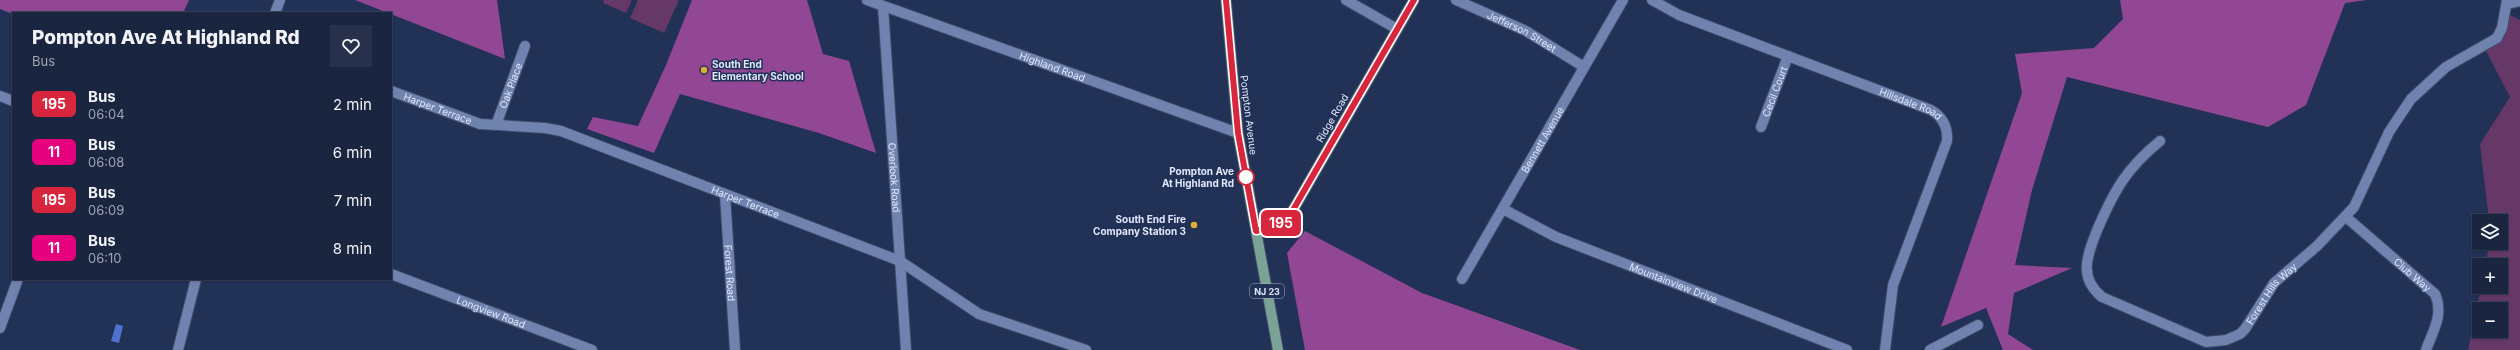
<!DOCTYPE html>
<meta charset="utf-8">
<style>
:root{--surface:#1a2540;--page:#27314b;--text:#f1f3f6;--muted:#9fa5b1;--line:#384259}
body{margin:0;font-family:Inter,sans-serif;background:var(--page);color:var(--text);height:100vh;display:flex;flex-direction:column;font-size:15px;white-space:nowrap}
*{box-sizing:border-box;margin:0}
p{font-size:13px;color:var(--muted)}
.icon{flex:none;width:22px;height:22px;fill:none;stroke:currentColor;stroke-width:2;stroke-linecap:round;stroke-linejoin:round}
.map{position:relative;flex:1;overflow:hidden}
.drawer{position:absolute;left:12px;top:12px;width:380px;height:268px;display:flex;flex-direction:column;background:var(--surface);border-radius:0px;box-shadow:0 1px 3px #0004,0 0 0 1px var(--line)}
.drawer>*{flex:none}
.badge{padding:0 8px;border-radius:6px;font-size:14px;line-height:26px}
.fabs{position:absolute;left:2472px;top:214px;display:grid;gap:8px}
.fabs a{display:grid;place-items:center;width:36px;height:36px;border-radius:0px;background:var(--surface);box-shadow:0 1px 3px #0004,0 0 0 1px var(--line);font-size:20px}
.map>.badge{position:absolute;translate:-50% -50%;box-shadow:0 0 0 2px #fff}
.round{display:grid;place-items:center;flex:none;width:42px;height:42px;border-radius:0px;background:var(--page)}
.headline{display:flex;align-items:center;justify-content:space-between;height:68px;padding:0 20px}
h1{font-size:19px;font-weight:800;line-height:30px}
ul{padding:0;list-style:none}
li{display:flex;align-items:center;gap:12px;height:48px;padding:0 20px}
li div{flex:1}
li b{display:block;font-size:15px}
li em{font-style:normal}
li .badge{min-width:44px;font-weight:700;text-align:center}
.map>svg:first-child{display:block}
</style>
<div class="map">
<svg width="2520" height="350" viewBox="0 0 2520 350">
<rect width="100%" height="100%" fill="#223156"/>
<path fill="#663868" fill-rule="evenodd" d="M604 0H632L626 13 603 3Z
M638 0H679L664 33 630 18Z
M2510 15 2520 20V350H2468L2481 287H2501V265H2485L2490 243H2501V221H2489L2480 144 2510 97 2485 49ZM2479 309H2501V331H2479Z"/>
<path fill="#924794" d="M0 0H189L183 13 13 14 0 9Z
M355 0H497L505 59Z
M692 0H807L823 54 849 61 876 153 819 133 680 94 654 153 587 129 593 117 638 126 666 65Z
M2120 0H2367L2345 3 2306 105 2268 127 2067 77 2032 190 2015 265 2072 268 2014 293 2008 334 2033 350H2003L1986 308 1941 327 2022 93 2015 54 2094 48 2123 19Z
M1305 231 1422 293 1580 350H1305L1287 253Z"/>
<path fill="#5072cc" d="M116 324 123 326 119 343 111 341Z"/>
<g fill="none" stroke-linecap="round" stroke-linejoin="round">
<g stroke="#3f4a69" stroke-width="12">
<g id="minor">
<path id="s1" d="M867 0 1238 133"/>
<path d="M1346 0 1397 29"/>
<path id="s2" d="M1456 0 1526 31 1584 67"/>
<path id="s3" d="M1652 0 1679 15 1931 110C1943 117 1948 127 1947 141L1893 285 1885 350"/>
<path d="M2507 4 2520 1"/>
<path id="s4" d="M883 6 906 350"/>
<path d="M275 13 280 0"/>
<path id="s5" d="M391 91 480 124 545 128 561 131 900 261 979 314 1086 350"/>
<path d="M0 96 13 101"/>
<path id="s6" d="M496 125 525 46"/>
<path id="s7" d="M1761 127 1788 56"/>
<path id="s8" d="M2160 141C2127 168 2115 189 2098 228 2088 253 2077 277 2102 297L2206 342 2226 340 2240 334 2245 329 2274 283 2317 246 2354 207 2389 132 2411 99 2446 67 2497 38 2502 28 2507 0"/>
<path id="s9" d="M725 195 735 350"/>
<path id="s10" d="M1503 209 1556 237 1847 350"/>
<path id="s11" d="M2346 217 2435 294C2444 314 2433 331 2426 350"/>
<path id="s12" d="M391 274 592 350"/>
<path id="s13" d="M1462 279 1623 0"/>
<path d="M0 328 18 279"/>
<path d="M178 350 196 279"/>
<path d="M1930 350 1978 325"/>
</g>
</g>
<g stroke="#3f4a69" stroke-width="12">
<path id="major" d="M1226 0 1238 133 1278 350
M1256 231 1277 226 1293 210 1414 0"/>
</g>
<use href="#minor" stroke="#7083ae" stroke-width="10"/>
<use href="#major" stroke="#7aa295" stroke-width="10"/>
</g>
<g fill="none" stroke-linecap="round" stroke-linejoin="round">
<g stroke="#fff" stroke-width="9">
<path id="line" d="M1226 0 1238 133 1256 231 1277 226 1293 210 1414 0"/>
</g>
<use href="#line" stroke="#d7263d" stroke-width="6"/>
</g>
<g fill="#e0b034" stroke="#223156" stroke-width="1.5">
<circle cx="704" cy="70" r="4"/>
<circle cx="1194" cy="225" r="4"/>
</g>
<circle fill="#fff" stroke="#d7263d" stroke-width="2" cx="1246" cy="177" r="8"/>
<g text-anchor="middle" dominant-baseline="central" stroke-width="3" stroke-linejoin="round" paint-order="stroke">
<rect fill="#223156" stroke="#a7b1ca" stroke-width="1" x="1250" y="284" width="34" height="14" rx="3"/>
<g font-size="9" font-weight="bold" fill="#e0e8fc">
<text x="1267" y="291">NJ 23</text>
</g>
<g font-size="10" fill="#e0e8fc" stroke="#223156">
<text stroke="none"><textPath href="#s2" startOffset="73">Jefferson Street</textPath></text>
<text stroke="none"><textPath href="#s1" startOffset="197">Highland Road</textPath></text>
<text stroke="none"><textPath href="#s6" startOffset="42">Oak Place</textPath></text>
<text stroke="none"><textPath href="#s7" startOffset="38">Cecil Court</textPath></text>
<text stroke="none"><textPath href="#s3" startOffset="279">Hillsdale Road</textPath></text>
<text stroke="none"><textPath href="#s5" startOffset="50">Harper Terrace</textPath></text>
<text transform="translate(1249 115) rotate(83)">Pompton Avenue</text>
<text transform="translate(1332 118) rotate(-60)">Ridge Road</text>
<text stroke="none"><textPath href="#s13" startOffset="161">Bennett Avenue</textPath></text>
<text stroke="none"><textPath href="#s4" startOffset="172">Overlook Road</textPath></text>
<text stroke="none"><textPath href="#s5" startOffset="374">Harper Terrace</textPath></text>
<text stroke="none"><textPath href="#s9" startOffset="78">Forest Road</textPath></text>
<text stroke="none"><textPath href="#s11" startOffset="88">Club Way</textPath></text>
<text stroke="none"><textPath href="#s10" startOffset="186">Mountainview Drive</textPath></text>
<text stroke="none"><textPath href="#s8" startOffset="384">Forest Hills Way</textPath></text>
<text stroke="none"><textPath href="#s12" startOffset="107">Longview Road</textPath></text>
</g>
<g font-size="10" font-weight="bold" fill="#e0e8fc" stroke="#223156" text-anchor="start">
<text x="712" y="64">South End<tspan x="712" dy="12">Elementary School</tspan></text>
<text x="1186" y="219" text-anchor="end">South End Fire<tspan x="1186" dy="12">Company Station 3</tspan></text>
</g>
<g font-size="10" font-weight="bold" fill="#e0e8fc" stroke="#223156" text-anchor="end">
<text x="1234" y="171">Pompton Ave<tspan x="1234" dy="12">At Highland Rd</tspan></text>
</g>
</g>
</svg>
<div class="fabs">
<a><svg class="icon" aria-label="layers" viewBox="0 0 24 24"><path d="M12 4l9 5-9 5-9-5zM3 14l9 5 9-5"/></svg></a>
<a>+</a>
<a>−</a>
</div>
<b class="badge" style="left:1281px;top:223px;background:#d7263d;color:#fff">195</b>
<section class="drawer">
<div class="headline"><div><h1>Pompton Ave At Highland Rd</h1><p>Bus</p></div><a class="round"><svg class="icon" aria-label="heart" viewBox="0 0 24 24"><path d="M12 20l-8-8c-3-5 5-10 8-4 3-6 11-1 8 4z"/></svg></a></div>
<ul>
<li><span class="badge" style="background:#d7263d;color:#fff">195</span><div><b>Bus</b><p>06:04</p></div><em>2 min</em></li>
<li><span class="badge" style="background:#e6007e;color:#fff">11</span><div><b>Bus</b><p>06:08</p></div><em>6 min</em></li>
<li><span class="badge" style="background:#d7263d;color:#fff">195</span><div><b>Bus</b><p>06:09</p></div><em>7 min</em></li>
<li><span class="badge" style="background:#e6007e;color:#fff">11</span><div><b>Bus</b><p>06:10</p></div><em>8 min</em></li>
</ul>
</section>
</div>
